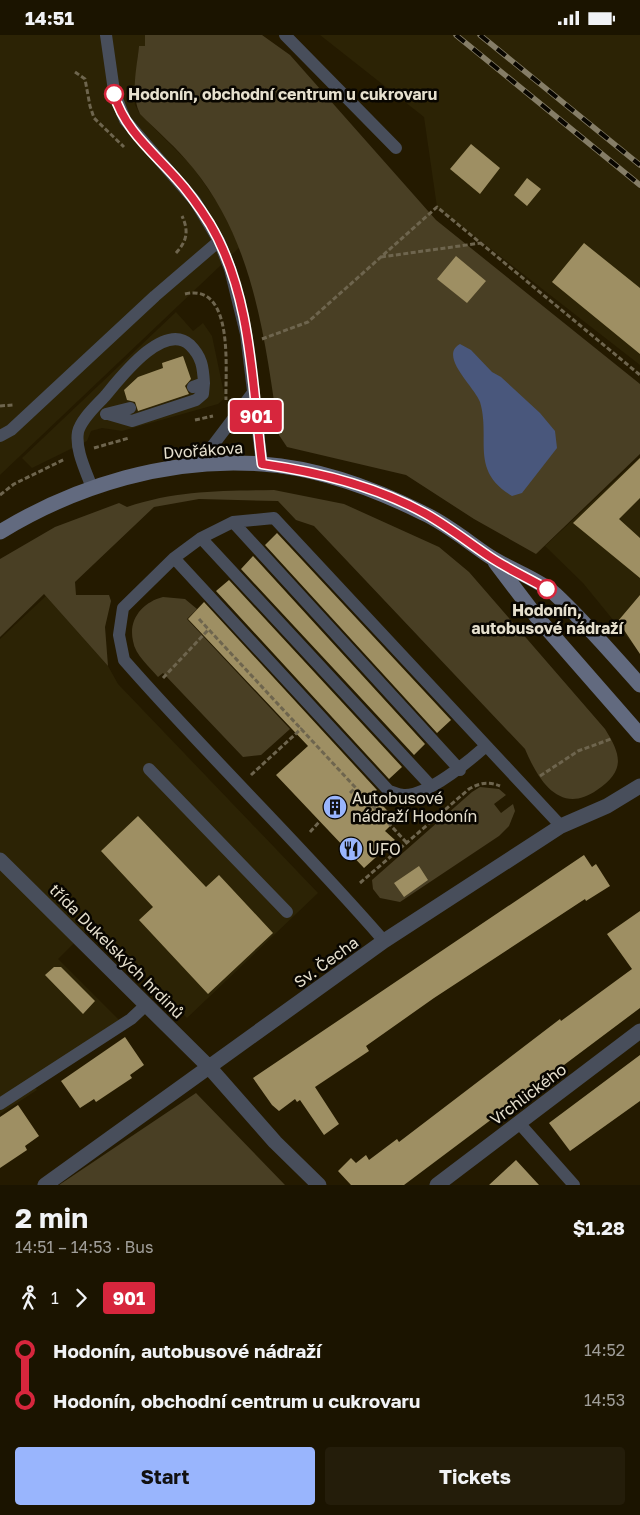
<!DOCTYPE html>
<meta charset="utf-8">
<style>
:root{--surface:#1b1400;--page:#241d0a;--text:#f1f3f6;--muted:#a09e99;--accent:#99b5fd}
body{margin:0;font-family:"Golos Text",sans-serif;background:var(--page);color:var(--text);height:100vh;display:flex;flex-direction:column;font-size:19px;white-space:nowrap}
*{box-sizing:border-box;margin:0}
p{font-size:16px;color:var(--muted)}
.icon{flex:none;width:28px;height:28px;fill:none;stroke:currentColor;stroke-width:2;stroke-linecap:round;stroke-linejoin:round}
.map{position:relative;height:1150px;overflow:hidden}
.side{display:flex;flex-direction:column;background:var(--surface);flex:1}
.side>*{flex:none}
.badge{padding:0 10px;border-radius:4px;font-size:18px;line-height:32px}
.map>.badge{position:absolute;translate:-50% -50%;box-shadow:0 0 0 2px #fff}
.legs{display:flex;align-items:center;gap:8px;height:55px;padding:0 15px;font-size:16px}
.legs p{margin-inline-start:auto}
.summary{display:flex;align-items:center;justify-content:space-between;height:85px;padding:0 15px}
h1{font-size:28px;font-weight:700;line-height:38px}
.action{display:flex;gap:10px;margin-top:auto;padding:10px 15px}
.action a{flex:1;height:58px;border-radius:5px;background:var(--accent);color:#111;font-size:20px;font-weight:700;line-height:58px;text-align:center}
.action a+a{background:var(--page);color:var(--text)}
ul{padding:0 15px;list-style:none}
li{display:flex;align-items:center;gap:18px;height:50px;font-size:19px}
li i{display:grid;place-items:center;width:8px;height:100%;margin:0 6px;background:currentColor}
li i::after{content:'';width:12px;height:12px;margin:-6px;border:4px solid;border-radius:50%;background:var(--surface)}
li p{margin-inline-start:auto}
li:first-child i{background:linear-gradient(#0000 50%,currentColor 0)}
li:last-child i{background:linear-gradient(currentColor 50%,#0000 0)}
.status{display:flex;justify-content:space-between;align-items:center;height:35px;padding:0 25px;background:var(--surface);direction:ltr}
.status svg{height:14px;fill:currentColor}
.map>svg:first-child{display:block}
</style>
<div class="status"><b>14:51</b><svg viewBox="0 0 49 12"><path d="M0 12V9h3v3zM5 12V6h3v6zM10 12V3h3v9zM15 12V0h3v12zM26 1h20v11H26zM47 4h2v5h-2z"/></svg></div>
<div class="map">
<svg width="640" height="1150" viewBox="0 0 640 1150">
<rect width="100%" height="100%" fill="#241a00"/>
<path fill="#2c2305" d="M0 0H145V11H139L134 60 135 70 140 79 193 132 219 170 240 212 0 440Z
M320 0H640V330L437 172 424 82Z
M176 277 193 296 203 288 212 301 225 363 218 369 122 396 102 393 91 396 87 406 32 433 22 423Z
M640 422V618L583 548 545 511Z
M46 561 108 631 118 649 318 858 187 983 93 889 58 924 119 985 30 1044 37 1055 0 1079V604Z"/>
<path fill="#493f24" d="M145 0H262L290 20 436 185 640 349V419L536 519 474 484 406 440 287 412 279 400C265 306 255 209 193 133 177 113 157 96 140 79 130 58 137 33 139 11H145Z
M274 455 344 469 439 512 469 537 605 694C622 721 625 736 597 755 560 781 538 745 525 714L314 491 296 485 278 466 199 464 154 472 75 547 76 560H109L111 566 105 592 108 631 44 559 0 602V524L55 492 119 468 127 472C178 455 221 456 274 455Z
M163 562 185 564 197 574 187 584 290 694 261 720 243 722 163 638 158 642C150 632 135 620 133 606 128 584 143 567 163 562Z
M480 752 499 754 506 760 494 769 501 778 513 769 515 776 509 791 499 801 400 867 380 863 373 854 372 845 472 757Z
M196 1058 285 1150H59Z"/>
<path fill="#49577c" d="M460 309 471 315 492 337 501 342 540 378 555 396 557 413 522 458 512 461C469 435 491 404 480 367 475 352 438 321 460 309Z"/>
<path fill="#9e8f63" d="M471 109 500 133 480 159 450 134Z
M527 143 541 154 527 171 514 160Z
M584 208 640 253V319L552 247Z
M456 221 486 246 467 268 437 244Z
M183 321 191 344 185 351 189 359 138 376 135 367 127 365 124 355 138 342 163 333 162 328Z
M640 423V463L619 484 640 503V543L573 488Z
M277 498 451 685 437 698 265 510Z
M253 521 425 709 414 720 241 534Z
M229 545 402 732 389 744 216 556Z
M640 560V619L618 586Z
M204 567 377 755 372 759 396 785 385 796 395 805 364 833 276 740 308 711 188 584Z
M138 781 206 852 219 840 273 898 208 959 139 885 153 872 101 816Z
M584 820 592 832 596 829 610 851 586 866 585 864 434 963 366 1011 369 1016 315 1052 339 1089 324 1100 300 1065 297 1067 295 1064 279 1076 272 1070 253 1043Z
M419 831 428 845 404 862 394 848Z
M640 876V973L404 1150H351L338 1136 351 1123 356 1128 366 1120 369 1125 397 1104 399 1107 560 984 561 986 632 934 607 899Z
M54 932H61L95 966 83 979 45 940Z
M125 1002 144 1030 130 1040 132 1043 96 1067 94 1064 80 1073 61 1046Z
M640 1020V1066L570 1116 549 1088Z
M18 1070 39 1101 25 1111 27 1115 0 1133V1082Z
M516 1125 539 1150H489Z"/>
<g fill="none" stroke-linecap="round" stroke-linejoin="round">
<path stroke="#6e654e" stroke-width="3" stroke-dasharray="5 2.5" stroke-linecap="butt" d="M75 37 85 44 90 71 94 83 124 112
M176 218C187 206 189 196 182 181
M381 222 481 208
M185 259C235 247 225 336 226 365
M262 304 308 287 437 172 640 340
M0 371 13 370
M195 385 213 381
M94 413 129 403
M0 460 14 449 65 424
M199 584 406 807
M163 643 209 594
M251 740 302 693
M540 741 578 716 611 704
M350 758 355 753
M310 797 320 786
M360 848 469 754C480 748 488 746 500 751"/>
<path stroke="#484e5b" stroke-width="12" d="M106 0 114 56 125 85 195 166 219 206 230 234 246 299 262 429
M285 0 396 113
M106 379 130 373
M108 379 132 386 196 365 203 359 204 348
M0 401 11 395 155 261 219 206
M198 430 254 356
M92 453C86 436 75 415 78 397 81 384 97 370 106 360 121 342 164 286 190 310 202 322 203 332 204 348L193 352
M233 487 460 735
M201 503 430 750
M174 523 389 756C393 757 399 760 404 760 427 761 469 726 486 711
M149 734 287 877
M384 906C300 809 208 721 124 625L119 600 123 573 174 523 201 503 233 487 274 483 561 791
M0 1069 131 984 146 970
M519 1088 574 1150"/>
<path stroke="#484e5b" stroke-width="15" d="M0 825 209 1032 275 1107 319 1150
M45 1150 384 906 561 791 607 771 640 751
M437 1150 640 996"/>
<path stroke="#626a7f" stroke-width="15" d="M0 497C77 450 170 422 262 429 318 433 373 453 423 478 447 489 468 507 489 521 510 535 537 543 555 559 585 587 612 619 640 650
M495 527 536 581 640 700"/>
<g stroke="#857d67" stroke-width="5.5">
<path id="rail" d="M456 0 640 150
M480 0 640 130"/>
</g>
<use href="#rail" stroke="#090600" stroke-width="4" stroke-dasharray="11" stroke-linecap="butt"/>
</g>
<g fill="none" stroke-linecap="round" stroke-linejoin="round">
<g stroke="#fff" stroke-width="11">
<path id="line-1" d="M114 59C124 94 153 117 176 143 189 157 200 173 210 189 252 260 252 350 262 429 319 437 376 451 426 479 449 492 469 508 490 522 508 534 528 543 547 554"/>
</g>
<use href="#line-1" stroke="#d7263d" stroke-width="8"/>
</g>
<defs>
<g id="building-disc" transform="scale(1.25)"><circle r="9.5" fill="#99b5fd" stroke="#090600"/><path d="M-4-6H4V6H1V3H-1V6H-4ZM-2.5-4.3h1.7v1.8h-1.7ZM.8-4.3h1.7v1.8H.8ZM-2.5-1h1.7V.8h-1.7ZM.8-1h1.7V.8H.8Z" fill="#111"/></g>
<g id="restaurant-disc" transform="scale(1.25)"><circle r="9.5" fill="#99b5fd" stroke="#090600"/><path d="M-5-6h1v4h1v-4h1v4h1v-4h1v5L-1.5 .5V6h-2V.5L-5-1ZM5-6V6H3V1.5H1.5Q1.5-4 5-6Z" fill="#111"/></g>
</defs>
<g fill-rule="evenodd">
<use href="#building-disc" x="335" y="772"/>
<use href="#restaurant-disc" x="351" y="814"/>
</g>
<g fill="#fff" stroke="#d7263d" stroke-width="2.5">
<circle cx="114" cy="59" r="9"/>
<circle cx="547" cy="554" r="9"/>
</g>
<g text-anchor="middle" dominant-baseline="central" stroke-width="5" stroke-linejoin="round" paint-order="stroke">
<g font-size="16" font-weight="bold" fill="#e6e0ce" stroke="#090600" text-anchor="start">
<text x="128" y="59">Hodonín, obchodní centrum u cukrovaru</text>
<text x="547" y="575" text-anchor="middle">Hodonín,<tspan x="547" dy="18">autobusové nádraží</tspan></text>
</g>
<g font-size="16" fill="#e6e0ce" stroke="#090600">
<text transform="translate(203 415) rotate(-4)">Dvořákova</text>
<text transform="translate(117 916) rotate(45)">třída Dukelských hrdinů</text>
<text transform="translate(326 927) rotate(-36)">Sv. Čecha</text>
<text transform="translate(528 1059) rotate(-37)">Vrchlického</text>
</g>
<g font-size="16" fill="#e6e0ce" stroke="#090600" text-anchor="start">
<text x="352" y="763">Autobusové<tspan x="352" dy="18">nádraží Hodonín</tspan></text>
<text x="368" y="814">UFO</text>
</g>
</g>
</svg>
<b class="badge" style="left:256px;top:381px;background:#d7263d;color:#fff">901</b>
</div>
<section class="side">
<div class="summary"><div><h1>2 min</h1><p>14:51 – 14:53 · Bus</p></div><b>$1.28</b></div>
<div class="legs"><svg class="icon" aria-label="walk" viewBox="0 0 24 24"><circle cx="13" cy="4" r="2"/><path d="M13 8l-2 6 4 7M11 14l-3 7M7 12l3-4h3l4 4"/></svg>1<svg class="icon" aria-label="forward" viewBox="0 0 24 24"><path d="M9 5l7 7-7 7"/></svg><b class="badge" style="background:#d7263d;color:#fff">901</b></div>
<ul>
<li><i style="color:#d7263d"></i><b>Hodonín, autobusové nádraží</b><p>14:52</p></li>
<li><i style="color:#d7263d"></i><b>Hodonín, obchodní centrum u cukrovaru</b><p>14:53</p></li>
</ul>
<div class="action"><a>Start</a><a>Tickets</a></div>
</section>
